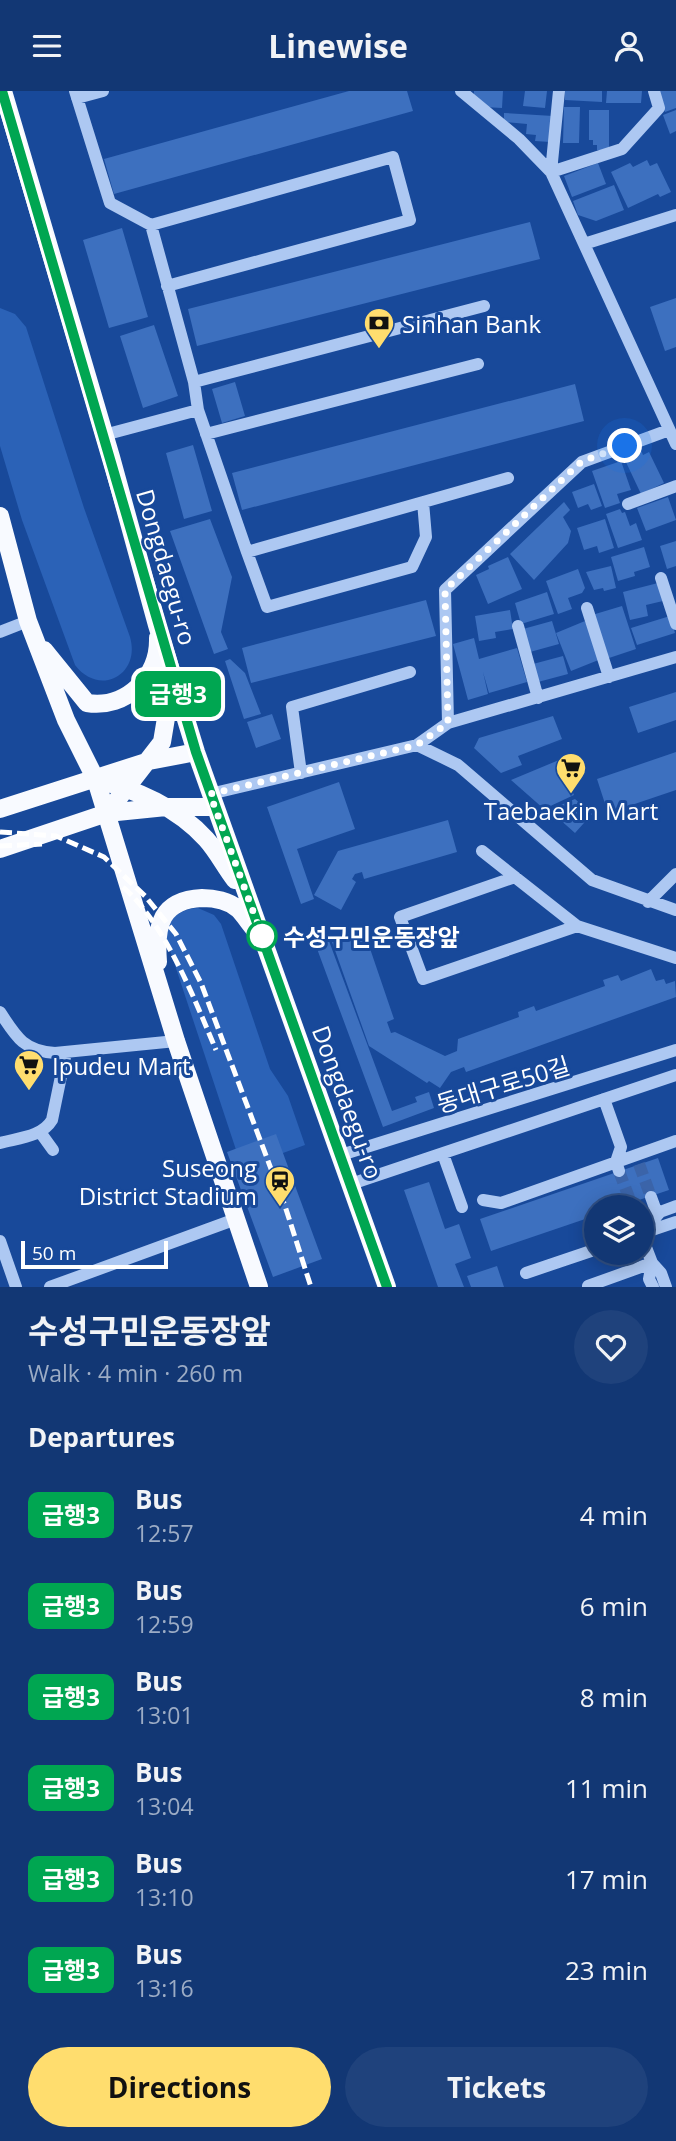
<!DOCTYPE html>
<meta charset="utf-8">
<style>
:root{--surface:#123774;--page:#1f427c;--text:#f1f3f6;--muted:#9cacc5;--line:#315186;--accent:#ffdd6e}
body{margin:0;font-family:"Open Sans","Noto Sans KR",sans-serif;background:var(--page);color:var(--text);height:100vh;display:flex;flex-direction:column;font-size:26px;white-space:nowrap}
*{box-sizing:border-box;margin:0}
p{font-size:23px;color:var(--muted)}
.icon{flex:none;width:38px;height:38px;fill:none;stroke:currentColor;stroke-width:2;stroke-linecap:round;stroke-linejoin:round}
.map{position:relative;height:1196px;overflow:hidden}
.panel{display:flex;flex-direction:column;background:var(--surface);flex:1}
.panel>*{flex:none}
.badge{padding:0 14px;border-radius:10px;font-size:24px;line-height:46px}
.tools{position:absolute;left:584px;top:1104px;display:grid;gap:14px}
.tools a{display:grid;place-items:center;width:70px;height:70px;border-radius:50%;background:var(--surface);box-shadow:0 4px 18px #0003,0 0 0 2px var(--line);font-size:35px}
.scale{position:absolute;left:21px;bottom:18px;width:147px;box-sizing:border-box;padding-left:7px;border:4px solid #fff;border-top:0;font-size:19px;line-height:24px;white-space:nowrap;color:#fff;-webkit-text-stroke:5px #18499a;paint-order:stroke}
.you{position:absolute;width:35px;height:35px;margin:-18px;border:5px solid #fff;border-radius:50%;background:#1a73e8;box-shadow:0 0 0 10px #1a73e833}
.map>.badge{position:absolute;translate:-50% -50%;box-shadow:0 0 0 4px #fff}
h2{padding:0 28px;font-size:26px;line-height:63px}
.round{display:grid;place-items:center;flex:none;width:74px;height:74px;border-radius:37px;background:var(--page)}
.summary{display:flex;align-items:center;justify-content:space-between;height:119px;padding:0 28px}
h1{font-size:33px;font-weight:700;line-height:52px}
.action{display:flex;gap:14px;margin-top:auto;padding:14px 28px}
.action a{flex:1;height:80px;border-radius:42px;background:var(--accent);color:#111;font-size:28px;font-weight:700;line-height:80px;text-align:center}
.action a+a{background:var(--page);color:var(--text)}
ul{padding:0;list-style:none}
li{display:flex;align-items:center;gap:21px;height:91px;padding:0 28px}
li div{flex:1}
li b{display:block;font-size:26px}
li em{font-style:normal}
li .badge{min-width:77px;font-weight:700;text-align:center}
header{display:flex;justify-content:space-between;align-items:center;height:91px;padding:0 28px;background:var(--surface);font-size:32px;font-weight:700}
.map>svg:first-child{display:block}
</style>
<header><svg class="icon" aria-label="menu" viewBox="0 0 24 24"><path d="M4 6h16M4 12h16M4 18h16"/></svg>Linewise<svg class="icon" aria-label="person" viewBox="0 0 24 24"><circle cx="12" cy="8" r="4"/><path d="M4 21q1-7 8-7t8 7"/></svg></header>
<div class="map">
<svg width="676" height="1196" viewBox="0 0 676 1196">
<rect width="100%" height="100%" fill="#18499a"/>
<path fill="#2b62b7" d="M0 217 15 223 26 236 84 417 130 546C141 584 99 606 75 574L22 429 0 355Z
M198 817 214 824 221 833 270 978 288 1005 305 1054 242 1077 166 847C167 828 179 818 198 817Z"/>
<path fill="#3d70bf" d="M349 0H407L413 20 114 103 104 68Z
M474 0H503L502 17 484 16 474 5Z
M525 0H547L545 17 523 15Z
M565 0H602V11L565 9Z
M607 0H642L641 12H606Z
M656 0H676V17L665 21Z
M564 16H580L579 52H563Z
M589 19H609V59H597V54H593V49H589Z
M676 19V40L670 43 663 24Z
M504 22 553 25 550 51 535 50 536 44 526 43 527 33 504 31Z
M647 69 650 75 657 72 671 101 660 106 658 103 628 117 611 81 630 72 633 76Z
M598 72 606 93 572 106 564 85Z
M614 94 624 119 596 130 578 124 573 110Z
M530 131 540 168 197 255 188 218Z
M122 137 148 226 109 237 83 149Z
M676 207V256L665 260 650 216Z
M154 234 178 305 143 317 120 245Z
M235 291 245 325 222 332 212 298Z
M575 293 584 330 242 419 232 382Z
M193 354 212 420 184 428 166 362Z
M640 357 643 364 649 361 664 392 641 403 625 369 627 367 626 364Z
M621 370 631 399 617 403 620 412 605 417 592 380Z
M594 393 602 415 591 419 588 413 578 417 572 401Z
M668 406 676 429 646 440 637 417Z
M564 411 570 419 563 426 571 440 568 452 534 489 510 463Z
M620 418 622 422 625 421 630 435 636 432 642 449 618 457 606 423Z
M210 428 232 486 221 541 228 558 214 563 170 440Z
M605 428 614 457 599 462 597 455 584 459 577 437Z
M676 450V475L667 478 660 455Z
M644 456 650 476 634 481 635 485 618 490 611 466Z
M508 466 522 498 488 513 476 484 489 478 488 475Z
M611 475 616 497 604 500 603 497 594 499 586 481Z
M578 478 585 497 582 502 568 507 572 518 558 523 546 490Z
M658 492 663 510 646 514 648 525 630 529 623 501Z
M547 501 554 523 521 533 515 512Z
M426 509 436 545 251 592 242 557Z
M622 515 636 558 606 568 592 524Z
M510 519 513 538 495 541 496 547 479 550 475 525Z
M670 525 675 542 637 554 631 537Z
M552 530 559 553 530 561 523 538Z
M585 530 601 568 571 580 556 542Z
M474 547 479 568 517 557 527 591 489 602 483 581 488 603 468 609 453 553Z
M563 565 568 583 538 591 533 573Z
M230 568 245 582 261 623 244 628 225 570Z
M676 601V629L638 642 629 616Z
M272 623 281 648 256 657 247 631Z
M553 625 562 648 518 665 522 674 501 682 474 657 479 647Z
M676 661V699L608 722 597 688Z
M559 669 574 704 544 718 511 689Z
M339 691 355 738 297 758 314 808 301 813 267 716Z
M575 708 592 723 575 742 549 719Z
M448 729 457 761 364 788 362 781 355 783 352 788 356 791 341 819 314 804 338 760Z
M363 837 394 928 387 931 391 942 395 941 445 965 457 960 458 948 519 926 518 921 534 915 536 920 605 895 603 889 618 884 621 890 651 878 656 890 664 888 666 893 675 890 676 906 466 981 464 976 451 981 440 997 429 990 427 992 369 955 331 848Z
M329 850 392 1020 417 1011 415 1006 429 1001 434 1017 383 1036 316 855Z
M276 1043 322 1168 273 1186 227 1061Z
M658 1067 669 1099 618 1116H597V1124L491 1160 480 1128Z
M429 1091 445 1138 459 1133 471 1167 455 1173 464 1196H438L404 1099Z
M497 1175 504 1196H471L467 1185Z"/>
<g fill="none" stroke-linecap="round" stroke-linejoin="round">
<path stroke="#3b64a9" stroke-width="12" stroke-dasharray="12 6" stroke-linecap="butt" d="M639 1073 651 1106
M619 1080 631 1112"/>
<path stroke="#adc8f2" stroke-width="12" d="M75 0 110 112 151 134 194 291
M461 0 519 48 551 81
M559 0 551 81 676 353
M77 7 103 0
M551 81 622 58 659 17 654 0
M151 134 393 66 410 129 167 195
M584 153 676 124
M198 319 247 461 508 387
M206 343 478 273
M104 344 198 319 194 291 484 215
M628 413 676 395
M247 461 267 516 412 476 426 446 423 411
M661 487 676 533
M587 517 609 586
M518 535 538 607
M0 541 28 530
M448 632 445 499 582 371 669 339
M417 654 458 674 592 789 676 819
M301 682 292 616 410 581
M210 703 417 654 448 632 676 566
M482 760 577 835 676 867
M515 786 400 826 423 888 577 835
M648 811 676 783
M0 921C16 946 24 960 55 962L176 950
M604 1008 621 1056 616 1071 619 1080
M40 1041 53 1059
M0 1052C18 1047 42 1046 52 1029L66 961
M443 1063 462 1116
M341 1064 676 959
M351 1093 676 984
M483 1109 501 1112 676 1050
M631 1112 632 1116
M649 1128 655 1117 651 1106
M642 1142 660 1121 676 1115
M643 1142 676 1131
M0 1150 16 1196
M526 1182 597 1158
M588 1195 652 1172 642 1146
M50 1196 236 1128
M653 1196 649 1188 652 1172 661 1182 666 1196"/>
<path stroke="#f8faff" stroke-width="18" d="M3 0 111 366 157 534 196 661 387 1196
M0 425 28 530 66 629 96 689 176 950 259 1196
M44 559 87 612C126 618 159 586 158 547
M96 689C136 698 178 717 206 748 217 760 225 776 235 789
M0 718 149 670 196 661
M107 722 162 651 172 591
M0 758 107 722 166 716H214
M158 871C155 834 161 809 202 807 214 807 229 810 238 818 244 824 249 832 255 839"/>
<path stroke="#fff" stroke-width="5" stroke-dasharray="12 5" stroke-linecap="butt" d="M0 741 56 745 104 766 145 805 176 843 201 892 285 1115 311 1196
M0 755 42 753
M123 796C166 834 194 907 216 959"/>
</g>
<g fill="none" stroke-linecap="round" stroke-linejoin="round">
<g stroke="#fff" stroke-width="16">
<path id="line" d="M2 0 196 661 387 1196"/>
</g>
<use href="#line" stroke="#00a651" stroke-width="10"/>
<path stroke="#fff" stroke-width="7" stroke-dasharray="0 12.6" d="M262 845 264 850 210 703 417 654 448 632 445 499 582 370 625 355"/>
</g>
<defs>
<g id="bank-pin" transform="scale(1.575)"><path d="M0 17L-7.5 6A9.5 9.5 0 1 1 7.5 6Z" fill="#ffdd6e" stroke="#18499a"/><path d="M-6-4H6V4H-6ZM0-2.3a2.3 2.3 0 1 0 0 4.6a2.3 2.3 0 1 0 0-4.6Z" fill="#111"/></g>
<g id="supermarket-pin" transform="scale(1.575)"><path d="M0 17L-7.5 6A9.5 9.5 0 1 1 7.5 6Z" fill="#ffdd6e" stroke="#18499a"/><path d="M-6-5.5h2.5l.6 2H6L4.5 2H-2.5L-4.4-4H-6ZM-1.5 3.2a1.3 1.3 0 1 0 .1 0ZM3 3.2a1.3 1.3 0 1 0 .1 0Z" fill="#111"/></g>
<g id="station-pin" transform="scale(1.575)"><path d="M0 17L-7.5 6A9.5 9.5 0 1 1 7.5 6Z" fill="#ffdd6e" stroke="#18499a"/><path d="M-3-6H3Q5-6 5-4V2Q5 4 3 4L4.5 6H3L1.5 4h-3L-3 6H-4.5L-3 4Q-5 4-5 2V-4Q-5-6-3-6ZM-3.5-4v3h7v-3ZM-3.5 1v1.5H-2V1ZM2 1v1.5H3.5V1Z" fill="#111"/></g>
</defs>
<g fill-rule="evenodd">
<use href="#bank-pin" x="379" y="232"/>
<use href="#supermarket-pin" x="571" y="677"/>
<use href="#supermarket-pin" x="29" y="974"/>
<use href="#station-pin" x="280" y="1090"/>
</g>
<circle fill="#fff" stroke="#00a651" stroke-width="3.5" cx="262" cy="845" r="14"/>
<g text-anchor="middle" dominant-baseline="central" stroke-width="6" stroke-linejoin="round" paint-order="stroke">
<g font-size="24" fill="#fff" stroke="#18499a" text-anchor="start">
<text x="402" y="232">Sinhan Bank</text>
<text x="571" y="719" text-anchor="middle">Taebaekin Mart</text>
<text x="52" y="974">Ipudeu Mart</text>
<text x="257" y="1076" text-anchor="end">Suseong<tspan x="257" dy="28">District Stadium</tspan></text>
</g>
<g font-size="24" fill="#fff" stroke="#18499a">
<text transform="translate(167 476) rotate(74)">Dongdaegu-ro</text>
<text transform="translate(503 993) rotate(-17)">동대구로50길</text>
<text transform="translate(348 1011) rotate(70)">Dongdaegu-ro</text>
</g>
<g font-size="24" font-weight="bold" fill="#fff" stroke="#18499a" text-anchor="start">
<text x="283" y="845">수성구민운동장앞</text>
</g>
</g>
</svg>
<div class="tools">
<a><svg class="icon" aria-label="layers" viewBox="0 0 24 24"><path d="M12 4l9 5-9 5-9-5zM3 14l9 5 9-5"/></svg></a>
</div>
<div class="scale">50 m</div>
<div class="you" style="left:625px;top:355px"></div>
<b class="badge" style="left:178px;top:603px;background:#00a651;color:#fff">급행3</b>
</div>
<section class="panel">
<div class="summary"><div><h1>수성구민운동장앞</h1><p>Walk · 4 min · 260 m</p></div><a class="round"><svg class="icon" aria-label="heart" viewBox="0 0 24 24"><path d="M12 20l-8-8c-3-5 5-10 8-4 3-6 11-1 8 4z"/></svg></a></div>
<h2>Departures</h2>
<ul>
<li><span class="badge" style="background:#00a651;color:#fff">급행3</span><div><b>Bus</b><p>12:57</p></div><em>4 min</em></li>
<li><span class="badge" style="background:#00a651;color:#fff">급행3</span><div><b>Bus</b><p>12:59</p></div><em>6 min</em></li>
<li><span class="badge" style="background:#00a651;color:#fff">급행3</span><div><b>Bus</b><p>13:01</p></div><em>8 min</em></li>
<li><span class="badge" style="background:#00a651;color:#fff">급행3</span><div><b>Bus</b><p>13:04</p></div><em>11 min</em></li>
<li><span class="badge" style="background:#00a651;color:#fff">급행3</span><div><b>Bus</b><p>13:10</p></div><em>17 min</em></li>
<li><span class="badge" style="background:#00a651;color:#fff">급행3</span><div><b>Bus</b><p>13:16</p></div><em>23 min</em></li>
</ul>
<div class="action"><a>Directions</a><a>Tickets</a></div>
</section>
